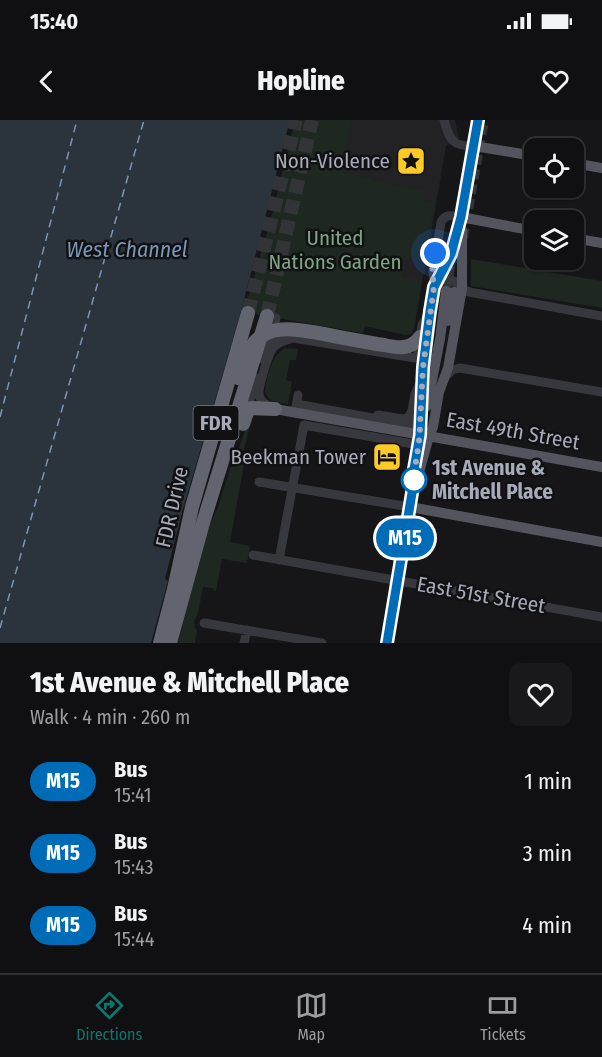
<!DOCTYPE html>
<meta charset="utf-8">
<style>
:root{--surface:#101012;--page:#19191b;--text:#f1f3f6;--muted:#9c9d9f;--line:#303032;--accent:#0f766e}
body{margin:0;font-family:"Fira Sans Condensed",sans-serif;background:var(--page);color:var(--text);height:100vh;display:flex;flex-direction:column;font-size:22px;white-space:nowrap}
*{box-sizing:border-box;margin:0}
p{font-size:20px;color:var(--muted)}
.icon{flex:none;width:33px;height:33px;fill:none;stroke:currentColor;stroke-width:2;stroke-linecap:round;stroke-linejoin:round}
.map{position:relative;height:523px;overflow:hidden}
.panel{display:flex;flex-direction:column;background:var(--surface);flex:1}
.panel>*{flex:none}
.badge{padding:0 12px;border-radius:20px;font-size:21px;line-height:39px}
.controls{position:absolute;left:524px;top:18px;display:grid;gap:12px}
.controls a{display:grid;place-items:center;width:60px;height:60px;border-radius:12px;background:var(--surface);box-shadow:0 2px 4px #0004,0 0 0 2px var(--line);font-size:30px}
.you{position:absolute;width:30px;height:30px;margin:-15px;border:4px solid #fff;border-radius:50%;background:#1a73e8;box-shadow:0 0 0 9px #1a73e833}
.map>.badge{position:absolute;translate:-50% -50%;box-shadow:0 0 0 3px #fff}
.round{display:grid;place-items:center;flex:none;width:63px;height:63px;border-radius:12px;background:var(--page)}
.headline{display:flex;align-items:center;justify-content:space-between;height:102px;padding:0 30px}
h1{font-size:28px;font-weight:800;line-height:45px}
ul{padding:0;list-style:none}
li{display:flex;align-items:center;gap:18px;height:72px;padding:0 30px}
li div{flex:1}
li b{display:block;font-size:22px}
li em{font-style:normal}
li .badge{min-width:66px;font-weight:700;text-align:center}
.status{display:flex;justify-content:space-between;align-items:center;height:42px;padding:0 30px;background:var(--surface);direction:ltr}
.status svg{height:16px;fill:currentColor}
header{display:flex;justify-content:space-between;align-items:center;height:78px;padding:0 30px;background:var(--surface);font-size:27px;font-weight:800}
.menu{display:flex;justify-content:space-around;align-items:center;height:84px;border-top:2px solid var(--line);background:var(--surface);font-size:16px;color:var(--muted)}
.menu a{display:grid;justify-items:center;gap:3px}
.menu .active{color:var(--accent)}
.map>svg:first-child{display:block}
</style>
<div class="status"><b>15:40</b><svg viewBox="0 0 49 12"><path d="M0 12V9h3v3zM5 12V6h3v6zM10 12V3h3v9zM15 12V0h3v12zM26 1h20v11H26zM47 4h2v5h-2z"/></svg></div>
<header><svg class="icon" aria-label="back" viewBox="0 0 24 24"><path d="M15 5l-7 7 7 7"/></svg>Hopline<svg class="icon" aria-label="heart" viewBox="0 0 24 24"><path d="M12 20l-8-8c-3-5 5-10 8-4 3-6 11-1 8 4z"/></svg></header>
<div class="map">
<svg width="602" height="523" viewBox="0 0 602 523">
<rect width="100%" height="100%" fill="#161618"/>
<path fill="#222225" d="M295 0H455L459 18 446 26 425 148V155H423L414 209 412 213 409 215 365 206 363 213 244 192 270 103Z"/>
<path fill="#1e2720" d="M295 0H352L343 53 372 58V60L401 66 402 67 425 71 423 81 432 83 437 55 438 56 424 141 422 138 421 140 405 138 402 157 422 161 414 209 410 214 405 215 365 206 363 213 244 192 270 103Z
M471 139 602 161V188L471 166Z
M285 228 298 229 296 240H290L286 260 292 262 288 284C278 282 268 282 265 271 267 256 271 236 285 228Z
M254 292 243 332 246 333 230 422 250 426 247 443 222 439 216 471 213 470V468L203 467 198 494 194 501 195 509H197L195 523H178L206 413 218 387 230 349 237 335 250 294Z"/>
<path fill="#2b333d" d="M0 0H290L240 195 183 389 165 459 168 461 151 523H0Z"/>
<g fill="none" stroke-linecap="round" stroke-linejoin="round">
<path stroke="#7c96b6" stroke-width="1.5" stroke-dasharray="8 6" stroke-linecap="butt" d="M0 297 77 0
M0 508 144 0"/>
<path stroke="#333438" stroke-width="10" stroke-dasharray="10 5" stroke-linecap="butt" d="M463 118 484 0
M446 171 452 133"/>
<path stroke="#333438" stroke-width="14" stroke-dasharray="14 7" stroke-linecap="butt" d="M248 193 296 0
M267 196 312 0"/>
<path stroke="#37373e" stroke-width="9" d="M444 0C450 21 452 26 474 26
M440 157 454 161 462 169 469 172 602 196
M434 167 433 152 441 102C446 93 453 96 461 97
M275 215 415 238 418 234 422 205 430 191
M275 216 274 207 276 198
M262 239 266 228 275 215
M446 256 452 250 460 248 602 272
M302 285 383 300V303L302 289Z
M251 288 249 283 257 258
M273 288C267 286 261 282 259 275 258 267 268 235 273 228 277 223 283 221 290 219
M295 293 298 275
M378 295 403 299 408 298 412 291 415 274 421 261
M414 298 415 307 412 309 391 305 393 302 407 304Z
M259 362 410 387
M253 435 602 497
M279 440 304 305 419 325
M204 503 322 523
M244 523 247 510"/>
<path stroke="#53545d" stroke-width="10" d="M474 26 534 36
M573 43 602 48
M461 97 534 111
M573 118 602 123
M448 201 454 172
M427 286 440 219 446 171
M275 289 602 347
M420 349 429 316 433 307 439 272 448 248 462 169V110
M410 387 602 422
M387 523 413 367 414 349 420 315 423 247 430 191 434 167 448 140 456 118 463 87 478 0"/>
<path stroke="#62656f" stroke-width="14" d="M384 225C398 228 411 230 420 217
M243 304 248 290 251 288 275 289
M160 523 174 469 192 387 248 193
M170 523 203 403 267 196"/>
<path stroke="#62656f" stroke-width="14" d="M238 258C253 204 275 205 324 214 344 218 364 222 384 225"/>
</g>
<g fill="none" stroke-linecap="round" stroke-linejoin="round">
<g stroke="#fff" stroke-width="14">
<path id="line" d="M387 523 413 367 414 349 420 315 423 247 430 191 434 167 451 134 461 97 478 0"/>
</g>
<use href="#line" stroke="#006cb7" stroke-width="9"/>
<path stroke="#a7abb9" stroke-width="6" stroke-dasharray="0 10.8" d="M414 360 413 367C414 346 420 326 420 305L423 247 434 167 432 152 435 133"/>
</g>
<defs>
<g id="sight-square" transform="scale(1.5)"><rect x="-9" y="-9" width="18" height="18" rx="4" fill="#feca28" stroke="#111113"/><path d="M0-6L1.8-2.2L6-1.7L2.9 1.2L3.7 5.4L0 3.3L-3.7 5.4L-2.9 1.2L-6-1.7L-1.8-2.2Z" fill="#111"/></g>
<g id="hotel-square" transform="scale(1.5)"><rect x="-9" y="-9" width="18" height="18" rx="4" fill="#feca28" stroke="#111113"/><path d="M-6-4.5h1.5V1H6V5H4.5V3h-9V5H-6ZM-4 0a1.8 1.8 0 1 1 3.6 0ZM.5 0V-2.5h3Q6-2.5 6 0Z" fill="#111"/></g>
</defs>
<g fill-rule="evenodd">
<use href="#sight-square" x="411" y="41"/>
<use href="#hotel-square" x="387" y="337"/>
</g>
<circle fill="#fff" stroke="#006cb7" stroke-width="3" cx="414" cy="360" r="12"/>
<g text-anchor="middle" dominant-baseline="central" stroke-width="5" stroke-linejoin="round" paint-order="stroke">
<rect fill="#111113" stroke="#7a7d87" stroke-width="1.5" x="193.5" y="286" width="45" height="34" rx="4.5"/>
<g font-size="20" font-weight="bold" fill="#a7abb9">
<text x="216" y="303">FDR</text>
</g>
<g font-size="21" fill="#a7abb9" stroke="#111113" text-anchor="end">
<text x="390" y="41">Non-Violence</text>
<text x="366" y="337">Beekman Tower</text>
</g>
<g font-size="21" fill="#7da583" stroke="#111113">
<text x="335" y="118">United<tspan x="335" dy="24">Nations Garden</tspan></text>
</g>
<g font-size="21" fill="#a7abb9" stroke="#111113">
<text transform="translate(513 311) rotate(10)">East 49th Street</text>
<text transform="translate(172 387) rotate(-77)">FDR Drive</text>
<text transform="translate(481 475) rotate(10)">East 51st Street</text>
</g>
<g font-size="21" font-weight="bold" fill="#a7abb9" stroke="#111113" text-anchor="start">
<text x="432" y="348">1st Avenue &amp;<tspan x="432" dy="24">Mitchell Place</tspan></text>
</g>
<g font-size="22" font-style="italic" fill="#7c96b6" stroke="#111113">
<text x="127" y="129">West Channel</text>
</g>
</g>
</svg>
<div class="controls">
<a><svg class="icon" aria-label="locate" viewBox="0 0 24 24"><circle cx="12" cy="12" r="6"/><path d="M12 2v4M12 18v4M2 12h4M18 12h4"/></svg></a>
<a><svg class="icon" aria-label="layers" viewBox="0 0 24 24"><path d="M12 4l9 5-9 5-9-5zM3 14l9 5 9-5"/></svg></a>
</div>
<div class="you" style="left:435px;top:133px"></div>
<b class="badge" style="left:405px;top:418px;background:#006cb7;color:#fff">M15</b>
</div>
<section class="panel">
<div class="headline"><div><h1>1st Avenue &amp; Mitchell Place</h1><p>Walk · 4 min · 260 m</p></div><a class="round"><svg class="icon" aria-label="heart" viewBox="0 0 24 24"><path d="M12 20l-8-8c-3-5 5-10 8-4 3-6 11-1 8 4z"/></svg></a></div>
<ul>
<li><span class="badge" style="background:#006cb7;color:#fff">M15</span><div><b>Bus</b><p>15:41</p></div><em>1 min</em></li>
<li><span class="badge" style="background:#006cb7;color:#fff">M15</span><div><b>Bus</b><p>15:43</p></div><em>3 min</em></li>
<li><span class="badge" style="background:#006cb7;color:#fff">M15</span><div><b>Bus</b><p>15:44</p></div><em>4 min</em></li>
</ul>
</section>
<nav class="menu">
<a class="active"><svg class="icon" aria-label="directions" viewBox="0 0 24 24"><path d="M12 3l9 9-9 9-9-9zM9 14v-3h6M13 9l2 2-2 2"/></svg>Directions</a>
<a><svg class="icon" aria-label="map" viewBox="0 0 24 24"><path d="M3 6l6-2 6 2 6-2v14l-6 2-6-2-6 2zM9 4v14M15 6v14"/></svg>Map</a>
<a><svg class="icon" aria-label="tickets" viewBox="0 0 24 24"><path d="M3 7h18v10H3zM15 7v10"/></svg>Tickets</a>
</nav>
